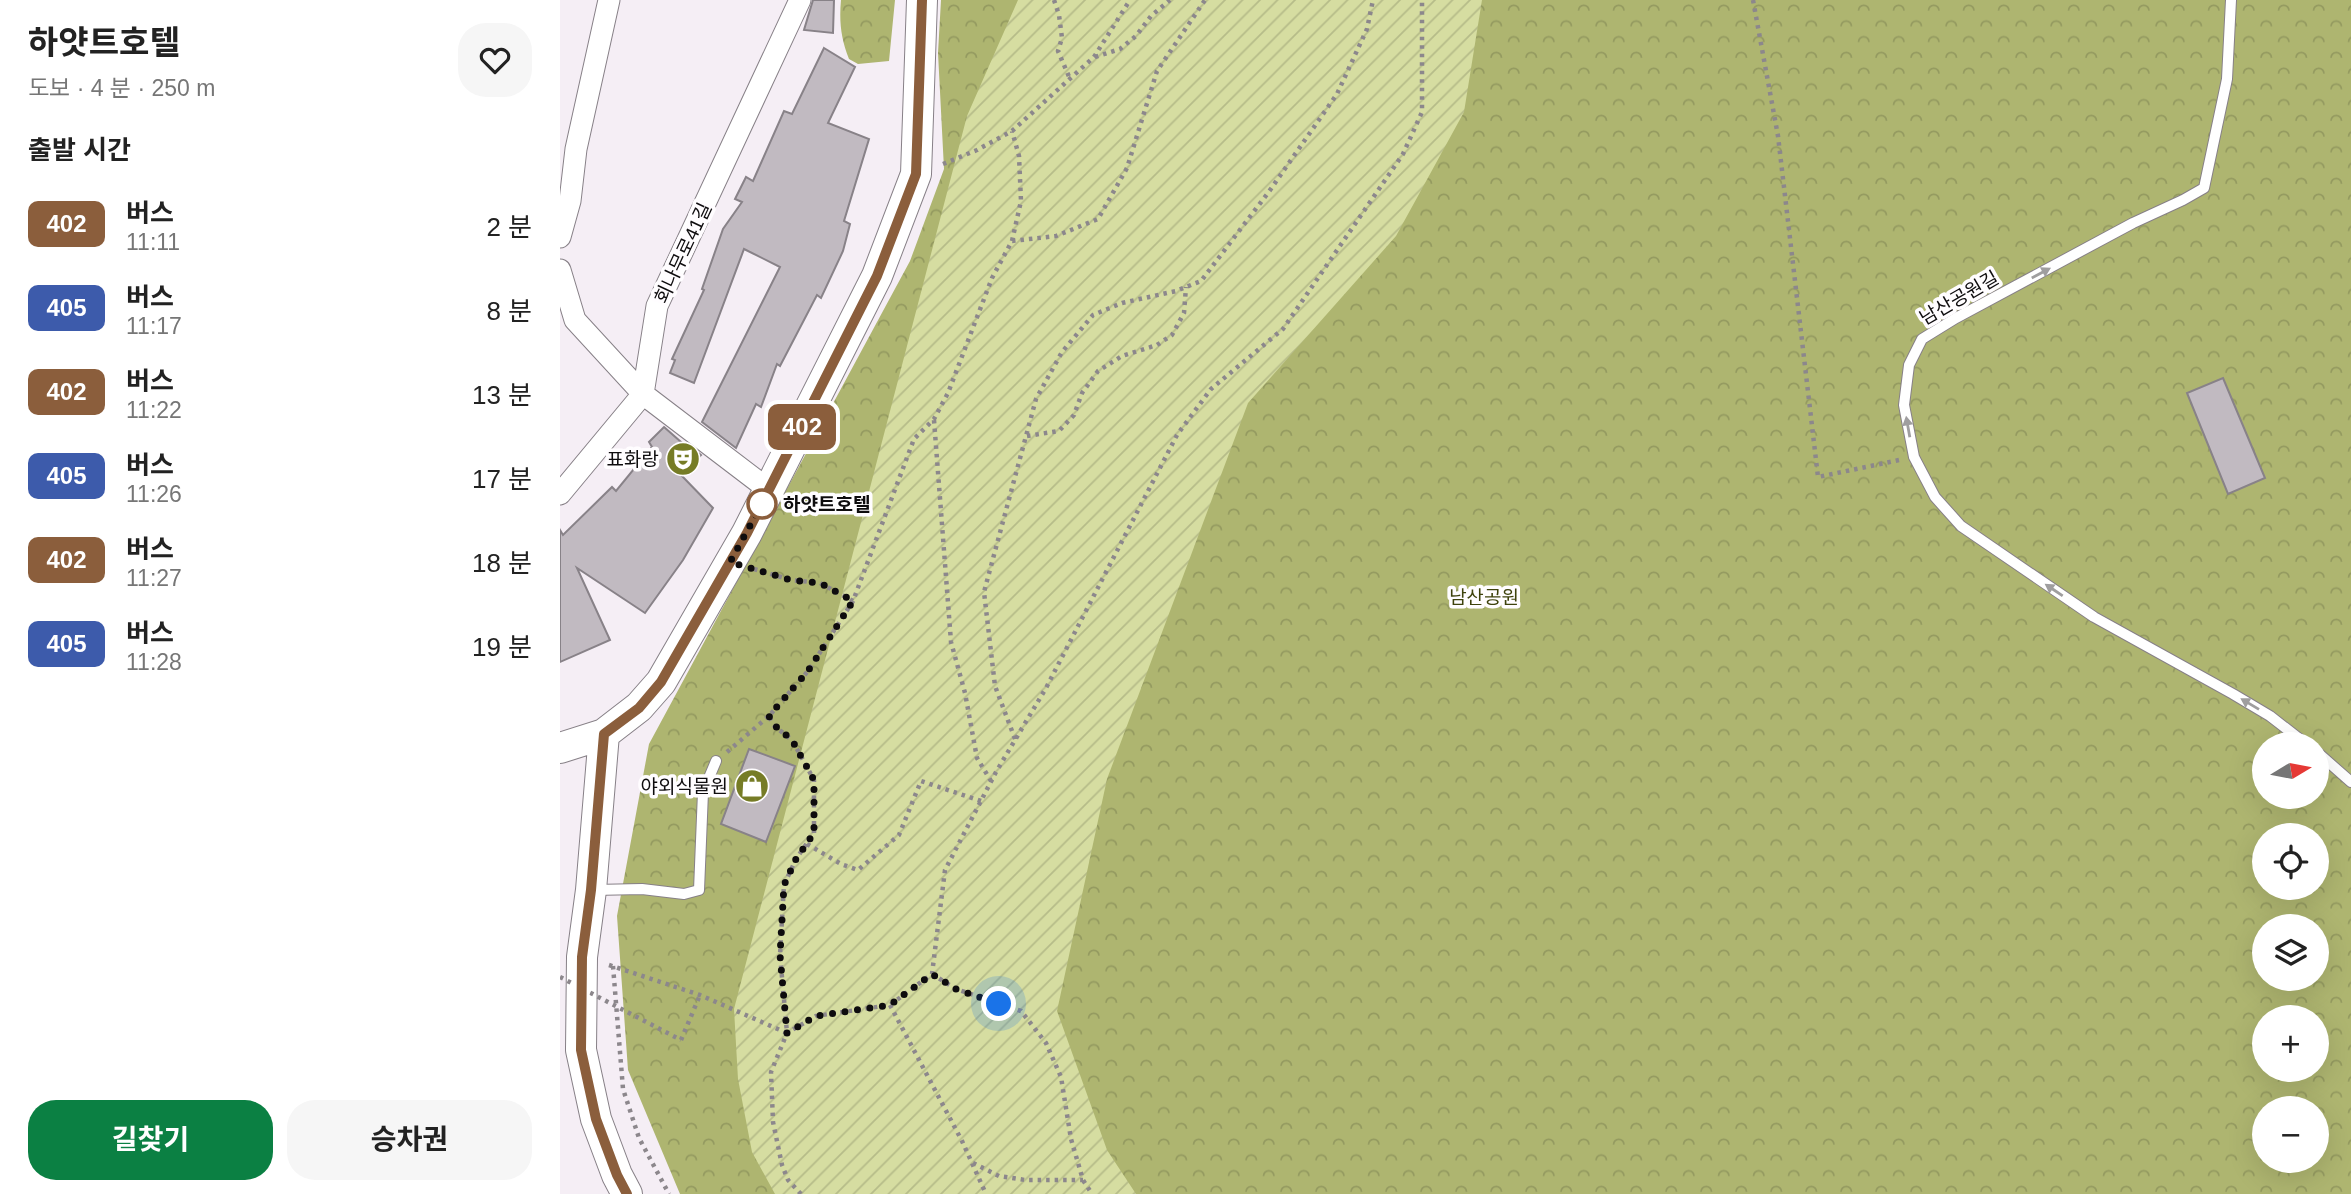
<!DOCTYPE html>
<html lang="ko">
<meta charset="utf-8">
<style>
:root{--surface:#fff;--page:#f6f6f6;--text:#222;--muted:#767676;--accent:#0b8043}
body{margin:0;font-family:Arial,"Noto Sans KR",sans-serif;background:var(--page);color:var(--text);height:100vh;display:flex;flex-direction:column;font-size:26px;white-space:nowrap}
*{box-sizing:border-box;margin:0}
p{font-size:23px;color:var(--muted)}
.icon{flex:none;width:38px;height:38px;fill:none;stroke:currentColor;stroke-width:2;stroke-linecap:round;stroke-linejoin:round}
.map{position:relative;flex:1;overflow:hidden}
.panel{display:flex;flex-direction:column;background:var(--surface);width:560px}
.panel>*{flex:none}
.badge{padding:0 14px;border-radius:10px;font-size:24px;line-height:46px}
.needle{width:46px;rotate:80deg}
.controls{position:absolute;left:1692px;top:732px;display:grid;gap:14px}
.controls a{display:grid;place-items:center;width:77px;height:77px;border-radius:50%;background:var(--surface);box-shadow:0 7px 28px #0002;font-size:35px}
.you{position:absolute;width:35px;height:35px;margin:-18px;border:5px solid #fff;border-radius:50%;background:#1a73e8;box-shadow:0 0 0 10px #1a73e833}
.map>.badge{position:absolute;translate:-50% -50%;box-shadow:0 0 0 4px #fff}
h2{padding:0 28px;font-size:26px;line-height:63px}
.round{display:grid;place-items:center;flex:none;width:74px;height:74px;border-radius:28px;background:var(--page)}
.headline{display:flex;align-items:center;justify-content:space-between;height:119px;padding:0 28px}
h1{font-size:33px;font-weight:700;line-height:52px}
.button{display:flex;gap:14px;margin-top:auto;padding:14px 28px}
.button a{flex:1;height:80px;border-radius:28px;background:var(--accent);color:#fff;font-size:28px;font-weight:700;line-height:80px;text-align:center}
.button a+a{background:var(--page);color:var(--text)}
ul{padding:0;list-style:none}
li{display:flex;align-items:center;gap:21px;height:84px;padding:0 28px}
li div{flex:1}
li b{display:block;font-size:26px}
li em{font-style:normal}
li .badge{min-width:77px;font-weight:700;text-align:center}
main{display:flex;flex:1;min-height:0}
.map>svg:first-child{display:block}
</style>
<main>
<section class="panel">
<div class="headline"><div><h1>하얏트호텔</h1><p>도보 · 4 분 · 250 m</p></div><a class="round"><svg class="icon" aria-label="heart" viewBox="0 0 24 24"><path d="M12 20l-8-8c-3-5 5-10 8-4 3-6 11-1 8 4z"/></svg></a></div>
<h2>출발 시간</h2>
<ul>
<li><span class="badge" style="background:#8b5e3c;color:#fff">402</span><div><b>버스</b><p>11:11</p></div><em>2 분</em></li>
<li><span class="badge" style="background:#3d5bab;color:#fff">405</span><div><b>버스</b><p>11:17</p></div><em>8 분</em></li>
<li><span class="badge" style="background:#8b5e3c;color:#fff">402</span><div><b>버스</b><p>11:22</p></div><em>13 분</em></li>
<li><span class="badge" style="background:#3d5bab;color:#fff">405</span><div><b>버스</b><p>11:26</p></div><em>17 분</em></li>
<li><span class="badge" style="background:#8b5e3c;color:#fff">402</span><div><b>버스</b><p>11:27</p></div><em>18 분</em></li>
<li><span class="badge" style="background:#3d5bab;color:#fff">405</span><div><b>버스</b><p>11:28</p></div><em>19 분</em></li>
</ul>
<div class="button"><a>길찾기</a><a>승차권</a></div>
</section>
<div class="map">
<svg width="1791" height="1194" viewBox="0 0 1791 1194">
<defs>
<pattern id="forest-crowns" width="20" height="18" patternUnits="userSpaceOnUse" patternTransform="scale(1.75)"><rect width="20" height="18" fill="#aeb570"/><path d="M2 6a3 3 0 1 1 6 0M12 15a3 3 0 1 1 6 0" fill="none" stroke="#949a60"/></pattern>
<pattern id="garden-furrows" width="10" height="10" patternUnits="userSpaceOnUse" patternTransform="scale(1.75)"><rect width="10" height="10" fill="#d6dda1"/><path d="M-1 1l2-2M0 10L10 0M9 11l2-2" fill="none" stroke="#b6bc89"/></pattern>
</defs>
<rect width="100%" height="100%" fill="#f5eef5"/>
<path fill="url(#forest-crowns)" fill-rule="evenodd" d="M281 0H335L329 61 298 64 289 59C281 39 279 22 281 0Z
M381 0H1791V1194H120L68 1070 57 916 89 744 350 261 384 169 378 53ZM1704 744H1757V796H1704ZM1704 835H1757V887H1704ZM1704 926H1757V978H1704ZM1704 1017H1757V1069H1704ZM1704 1108H1757V1160H1704Z"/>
<path fill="url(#garden-furrows)" d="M458 0H922L904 112 836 236 688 403 547 779 497 1011 547 1150 576 1194H215L192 1152 178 1079 174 1009 407 116Z"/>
<path fill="#c1bac1" stroke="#888288" stroke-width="2" d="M253 0H274L273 33 244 30Z
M264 48 295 67 268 123 309 139 284 221 290 224 283 251 261 298 257 295 220 366 217 364 201 407 196 404 176 448 142 422 220 267 184 249 134 383 110 373 115 360 112 359 144 290 142 289 163 229 182 202 175 199 186 177 193 181 224 111 232 114Z
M1663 378 1705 478 1668 494 1627 393Z
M104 427 129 449 130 446 141 455 121 475 153 508 123 560 85 613 17 568 50 640 0 662V530L3 535 52 487 56 491 92 447 89 442Z
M189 749 235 766 206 842 161 824Z"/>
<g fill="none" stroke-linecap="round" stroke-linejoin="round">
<g stroke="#878087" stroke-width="12">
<path id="service" d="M1671 0 1667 79 1644 188 1623 200 1573 223 1396 318 1362 339 1349 365 1344 405 1354 457 1375 497 1401 526 1534 617 1673 694 1710 716 1746 744
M1757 752 1791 782
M33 890 82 889 124 894 139 890 143 792 156 761"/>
</g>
<g stroke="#878087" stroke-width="23">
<path id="minor" d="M0 237 10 201 16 149 49 0
M0 270 15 320 83 394 209 490
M0 494 83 394 97 306 240 0"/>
</g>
<g stroke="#878087" stroke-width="32">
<path id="secondary" d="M0 748 44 734
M67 1194 57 1175 36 1119 21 1050 22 957 31 890 44 734 79 707 101 682 187 533 317 276 356 174 362 0"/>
</g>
<path stroke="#8c878c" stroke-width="4.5" stroke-dasharray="3.5 5" stroke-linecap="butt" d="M494 0 499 15 502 38 498 51 510 79
M1193 0 1218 136 1258 477 1339 460
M535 57 560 49 576 36 591 16 610 0
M383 164 417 150 452 131 534 57 570 0
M452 241 496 236 538 219 567 168 597 71 645 0
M374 420 391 642 405 693 417 758 431 781
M467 436 499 431 514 415 522 393 538 371 562 356 597 345 612 335 624 313 626 287
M194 569 231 580 260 583 293 601
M455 739 435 686 424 592 476 399 502 352 533 315 562 303 616 291 641 281 708 193 777 94 807 29 813 0
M167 752 209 716
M247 844 281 864 298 870 339 835 361 781 421 801
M49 965 140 995 227 1033 220 955 224 885 236 859 254 833V780L232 740 213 725 209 716 248 671 293 601 354 439 374 419 388 393 432 278 452 241 461 201 459 156 452 131
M53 966 63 1089 79 1138 109 1194
M372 974 396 989 461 1011 486 1043 501 1077 511 1139 523 1180 532 1194
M330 1005 402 1141 426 1194
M121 1040 140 995
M413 1163 439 1176 465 1180H523
M241 1194 228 1180 222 1165 213 1122 211 1072 227 1033 256 1016 330 1005 372 974 385 870 436 772 486 688 617 435 651 389 723 329 843 154 862 112V0"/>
<use href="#service" stroke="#fff" stroke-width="10"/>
<use href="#minor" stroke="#fff" stroke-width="21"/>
<use href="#secondary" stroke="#fff" stroke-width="30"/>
<path stroke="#8c878c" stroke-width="4.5" stroke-dasharray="3.5 5" stroke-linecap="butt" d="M0 977 121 1040"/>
</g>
<defs><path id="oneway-solid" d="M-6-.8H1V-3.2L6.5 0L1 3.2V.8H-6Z" transform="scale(1.75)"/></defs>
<g fill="#9f9e9f">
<use href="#oneway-solid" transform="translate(1481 273) rotate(-28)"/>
<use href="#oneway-solid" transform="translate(1348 427) rotate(-100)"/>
<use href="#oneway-solid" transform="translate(1494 590) rotate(-146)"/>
<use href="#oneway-solid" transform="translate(1690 704) rotate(-149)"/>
</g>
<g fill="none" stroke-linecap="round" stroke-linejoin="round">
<g stroke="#fff" stroke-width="16">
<path id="line" d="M67 1194 57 1175 36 1119 21 1050 22 957 31 890 44 734 79 708 101 682 187 533 317 276 356 174 362 0"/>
</g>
<use href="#line" stroke="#8b5e3c" stroke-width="10"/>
<path stroke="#0e0c0e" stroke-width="7" stroke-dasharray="0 12.6" d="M202 504 170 562 231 580 260 583 293 601 248 671 209 716 213 724 232 740 254 780V833L236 859 224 885 220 955 227 1033 256 1016 330 1005 372 974 396 989 439 1004"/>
</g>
<defs>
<g id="theatre-disc" transform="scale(1.75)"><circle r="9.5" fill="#767c26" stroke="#fffdff"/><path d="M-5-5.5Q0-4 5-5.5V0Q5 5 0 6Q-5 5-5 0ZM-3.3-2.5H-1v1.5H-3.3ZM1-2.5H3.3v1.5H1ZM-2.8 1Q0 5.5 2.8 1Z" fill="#fff"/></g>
<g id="shop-disc" transform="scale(1.75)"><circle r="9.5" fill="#767c26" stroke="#fffdff"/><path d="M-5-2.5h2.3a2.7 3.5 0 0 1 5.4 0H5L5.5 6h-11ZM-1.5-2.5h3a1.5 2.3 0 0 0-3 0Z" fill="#fff"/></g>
</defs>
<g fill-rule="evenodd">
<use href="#theatre-disc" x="123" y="459"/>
<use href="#shop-disc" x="192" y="786"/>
</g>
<circle fill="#fff" stroke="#8b5e3c" stroke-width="3.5" cx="202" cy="504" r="14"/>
<g text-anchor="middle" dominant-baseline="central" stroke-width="7" stroke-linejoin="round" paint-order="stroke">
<g font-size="19" fill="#0e0c0e" stroke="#fffdff">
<text transform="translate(123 253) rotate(-65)">회나무로41길</text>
<text transform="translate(1399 298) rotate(-30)">남산공원길</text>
</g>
<g font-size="19" fill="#0e0c0e" stroke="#fffdff" text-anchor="end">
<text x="99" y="459">표화랑</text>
<text x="168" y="786">야외식물원</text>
</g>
<g font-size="19" font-weight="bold" fill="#0e0c0e" stroke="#fffdff" text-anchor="start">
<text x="223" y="504">하얏트호텔</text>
</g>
<g font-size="19" fill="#3e420c" stroke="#fffdff">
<text x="924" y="597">남산공원</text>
</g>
</g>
</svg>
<div class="controls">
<a><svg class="needle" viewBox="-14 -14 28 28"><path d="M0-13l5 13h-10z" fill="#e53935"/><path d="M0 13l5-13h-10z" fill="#767676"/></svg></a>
<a><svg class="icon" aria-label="locate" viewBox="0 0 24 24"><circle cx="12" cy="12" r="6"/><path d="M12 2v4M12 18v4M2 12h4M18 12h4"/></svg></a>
<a><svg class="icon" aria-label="layers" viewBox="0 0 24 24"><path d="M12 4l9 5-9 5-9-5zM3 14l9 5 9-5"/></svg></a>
<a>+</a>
<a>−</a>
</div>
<div class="you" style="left:439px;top:1004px"></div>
<b class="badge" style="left:242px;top:427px;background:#8b5e3c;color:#fff">402</b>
</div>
</main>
